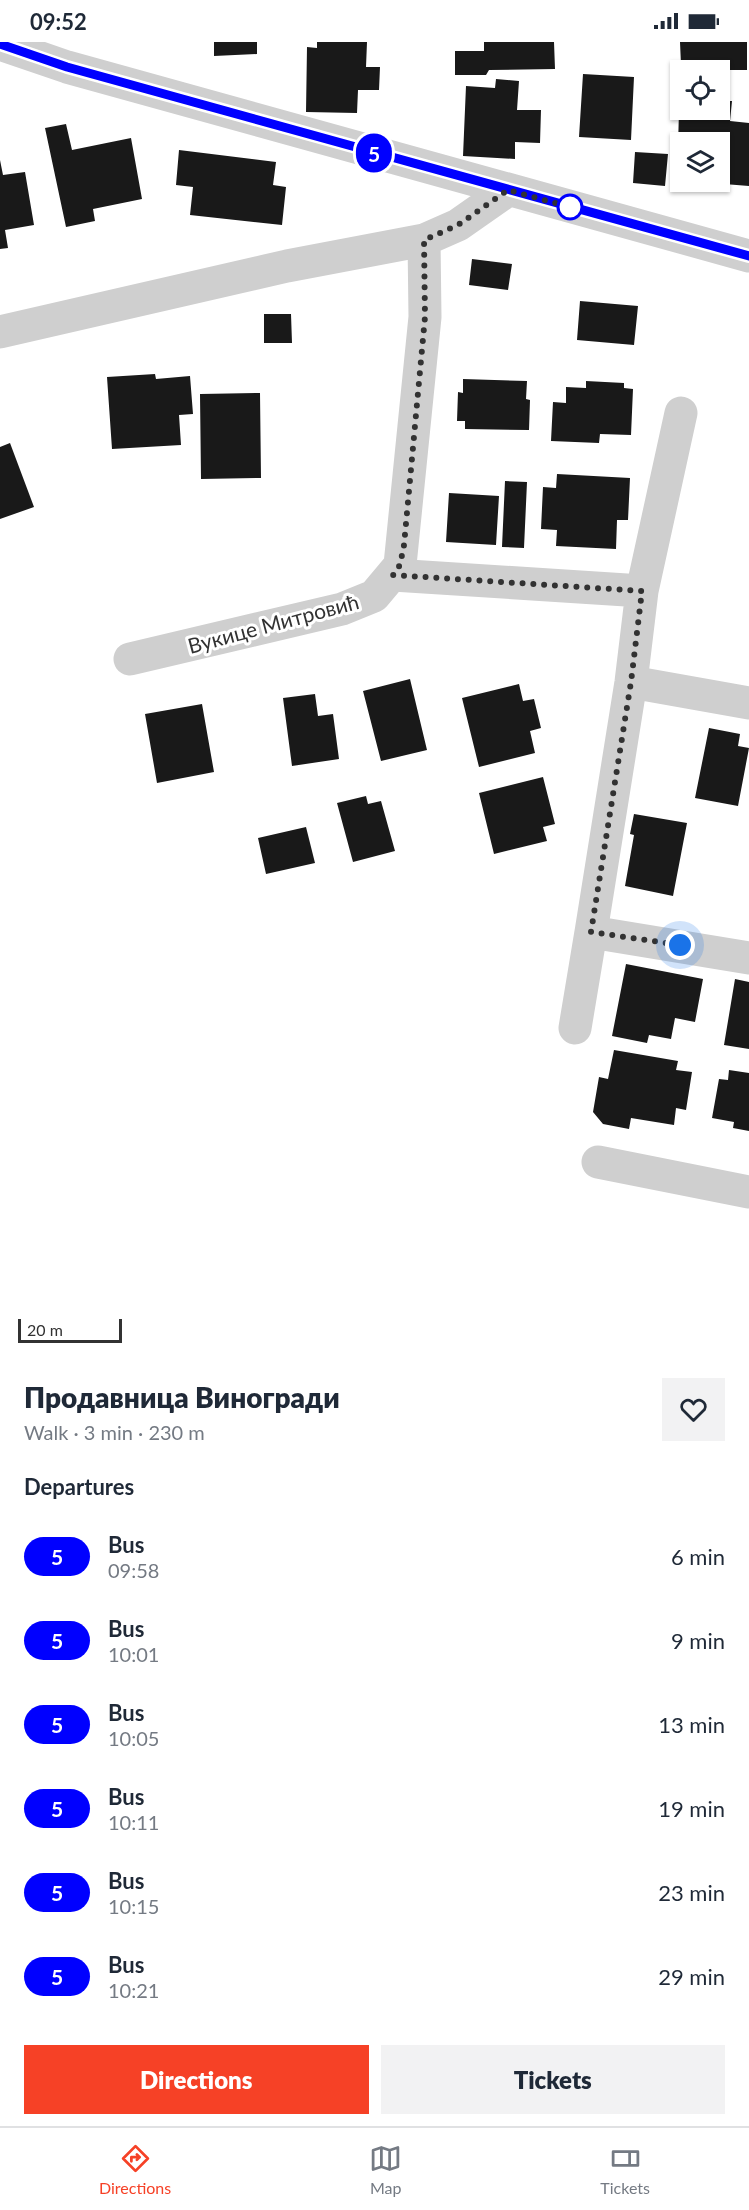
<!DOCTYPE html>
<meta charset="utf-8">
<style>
:root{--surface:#fff;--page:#f2f2f3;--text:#1f2937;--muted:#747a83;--line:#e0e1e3;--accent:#f64126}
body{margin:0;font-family:Lato,sans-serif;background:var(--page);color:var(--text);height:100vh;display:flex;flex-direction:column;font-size:22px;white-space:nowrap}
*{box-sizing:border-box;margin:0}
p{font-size:20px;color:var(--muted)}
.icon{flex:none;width:33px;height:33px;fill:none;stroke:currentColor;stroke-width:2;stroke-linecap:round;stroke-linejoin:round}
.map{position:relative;height:1316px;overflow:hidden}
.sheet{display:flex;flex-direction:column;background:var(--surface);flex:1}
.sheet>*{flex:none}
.badge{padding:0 12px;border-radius:20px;font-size:21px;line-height:39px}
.tools{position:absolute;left:670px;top:18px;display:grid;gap:12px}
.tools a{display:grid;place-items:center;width:60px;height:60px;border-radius:0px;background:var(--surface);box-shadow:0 2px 4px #0004;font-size:30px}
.scale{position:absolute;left:18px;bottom:15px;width:104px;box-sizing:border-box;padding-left:6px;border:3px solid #323232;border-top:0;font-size:16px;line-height:21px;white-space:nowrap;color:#323232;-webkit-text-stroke:4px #fff;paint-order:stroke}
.you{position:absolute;width:30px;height:30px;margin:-15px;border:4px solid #fff;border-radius:50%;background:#1a73e8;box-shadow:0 0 0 9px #1a73e833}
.map>.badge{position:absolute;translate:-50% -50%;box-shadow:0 0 0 3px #fff}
h2{padding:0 24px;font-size:22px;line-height:54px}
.round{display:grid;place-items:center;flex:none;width:63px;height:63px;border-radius:0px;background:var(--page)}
.overview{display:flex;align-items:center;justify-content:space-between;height:102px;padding:0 24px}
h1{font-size:28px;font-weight:800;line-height:45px}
.cta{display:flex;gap:12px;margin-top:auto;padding:12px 24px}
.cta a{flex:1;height:69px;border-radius:0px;background:var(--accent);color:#fff;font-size:24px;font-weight:800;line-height:69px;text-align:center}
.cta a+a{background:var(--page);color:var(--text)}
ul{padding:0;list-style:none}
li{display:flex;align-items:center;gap:18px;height:84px;padding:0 24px}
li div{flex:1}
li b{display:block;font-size:22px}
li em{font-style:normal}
li .badge{min-width:66px;font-weight:700;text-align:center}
.status{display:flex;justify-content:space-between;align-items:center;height:42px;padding:0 30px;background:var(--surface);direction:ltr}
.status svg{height:16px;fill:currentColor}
.tabs{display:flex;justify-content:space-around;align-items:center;height:84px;border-top:2px solid var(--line);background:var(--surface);font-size:16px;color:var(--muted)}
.tabs a{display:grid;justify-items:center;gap:3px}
.tabs .active{color:var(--accent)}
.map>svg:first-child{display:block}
</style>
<div class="status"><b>09:52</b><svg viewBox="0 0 49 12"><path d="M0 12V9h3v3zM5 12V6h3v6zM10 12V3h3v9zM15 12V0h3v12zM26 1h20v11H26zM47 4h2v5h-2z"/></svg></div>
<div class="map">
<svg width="749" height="1316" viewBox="0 0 749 1316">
<rect width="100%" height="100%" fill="#fff"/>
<path fill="#191919" d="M214 0H257V12L214 14Z
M317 0H367L366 25H380L379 48H358L357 71 306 70 307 5 317 6Z
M484 0H554L555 27 489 28 486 33H455V9H484Z
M680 0H747V28H687V23H681Z
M583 32 634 35 631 98 579 95Z
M496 37 519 39 517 68H541L540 101 515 100V117L463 114 466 44 495 46Z
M720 59H732L730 79 749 81V144L724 142 728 106H720V100H681V105H678L679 68H720Z
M66 82 72 108 131 96 142 157 93 167 95 179 66 185 45 86Z
M179 108 276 120 273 143 286 145 282 183 190 173 193 145 176 143Z
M635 110 668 112 665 144 633 141Z
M0 118 3 133 25 130 34 183 5 188 8 206 0 207Z
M472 217 512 222 508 248 469 243Z
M580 259 638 264 634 303 577 298Z
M264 272H291L292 301H264Z
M155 332 156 337 190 334 193 372 179 373 181 403 112 407 107 335Z
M463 337 527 339 526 357 530 358 529 388 465 387V379H457L458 350 463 351Z
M586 339 624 341V346L633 347 631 393 600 392 599 401 551 399 553 360 566 361V345L586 346Z
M260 351 261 436 201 437 200 352Z
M10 401 34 465 0 477V405Z
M557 432 630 436 628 478H617L616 507 556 504 557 488 541 487 543 445 556 446Z
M505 439 527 440 524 506 502 505Z
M449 451 499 454 496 503 446 500Z
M410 637 427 708 381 719 363 649Z
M519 642 523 659 534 657 541 686 530 689 535 711 479 725 462 656Z
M315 652 318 674 333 672 339 717 292 724 283 656Z
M202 662 214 730 157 741 145 672Z
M709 686 740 692 738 704 749 706 738 764 695 756Z
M543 735 555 782 543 785 547 799 494 812 479 751Z
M366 754 368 762 381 759 395 809 353 820 337 761Z
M634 772 687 781 673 854 625 844 634 793 630 792Z
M306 785 315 821 266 832 258 796Z
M626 922 703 937 695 980 675 976 671 997 649 993 647 1001 612 994Z
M735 937 749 940V1007L724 1003Z
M614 1008 678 1019 676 1028 692 1030 686 1068 676 1066 674 1083 631 1076 629 1087 603 1082 593 1070 599 1035 608 1037Z
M729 1028 749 1031V1089L733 1086 734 1080 712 1076 719 1037 728 1038Z"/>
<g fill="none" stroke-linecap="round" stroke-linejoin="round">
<path stroke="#cfcfcf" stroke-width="33" d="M0 2 67 25 749 214
M0 290 287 224 424 198 458 183 508 148
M393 533 642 549
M130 617 342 567 374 554 400 523 425 275 424 198
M631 640 749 661
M591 890 631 640 642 549 681 371
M575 986 591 890 749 916
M598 1120 749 1150"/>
</g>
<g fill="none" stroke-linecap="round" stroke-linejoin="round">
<g stroke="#fff" stroke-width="14">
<path id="line" d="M0 2 67 25 749 214"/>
</g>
<use href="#line" stroke="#00f" stroke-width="9"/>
<path stroke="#323232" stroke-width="6" stroke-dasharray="0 10.8" d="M570 165 573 166 508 148 458 183 424 198 425 275 404 503 400 523 393 533 642 549 631 640 591 890 680 903"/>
</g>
<circle fill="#fff" stroke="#00f" stroke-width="3" cx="570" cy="165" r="12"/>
<g text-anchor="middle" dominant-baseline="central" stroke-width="6" stroke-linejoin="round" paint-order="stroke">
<g font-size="21" fill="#323232" stroke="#fff">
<text transform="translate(273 581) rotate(-15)">Вукице Митровић</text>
</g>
</g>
</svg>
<div class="tools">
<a><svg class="icon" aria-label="locate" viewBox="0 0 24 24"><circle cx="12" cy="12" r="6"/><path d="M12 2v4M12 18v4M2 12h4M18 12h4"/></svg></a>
<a><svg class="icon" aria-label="layers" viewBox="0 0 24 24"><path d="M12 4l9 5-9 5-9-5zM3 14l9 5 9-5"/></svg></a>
</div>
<div class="scale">20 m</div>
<div class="you" style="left:680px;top:903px"></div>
<b class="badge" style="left:374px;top:111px;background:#00f;color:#fff">5</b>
</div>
<section class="sheet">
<div class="overview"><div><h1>Продавница Виногради</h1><p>Walk · 3 min · 230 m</p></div><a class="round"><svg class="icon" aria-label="heart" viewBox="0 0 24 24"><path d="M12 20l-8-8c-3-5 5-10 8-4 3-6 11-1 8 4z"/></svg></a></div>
<h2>Departures</h2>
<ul>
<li><span class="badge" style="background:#00f;color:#fff">5</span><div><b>Bus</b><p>09:58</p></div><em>6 min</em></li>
<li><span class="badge" style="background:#00f;color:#fff">5</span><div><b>Bus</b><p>10:01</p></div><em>9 min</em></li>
<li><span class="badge" style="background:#00f;color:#fff">5</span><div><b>Bus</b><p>10:05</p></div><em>13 min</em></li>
<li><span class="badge" style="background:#00f;color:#fff">5</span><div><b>Bus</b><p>10:11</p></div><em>19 min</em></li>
<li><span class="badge" style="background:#00f;color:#fff">5</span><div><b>Bus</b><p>10:15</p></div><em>23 min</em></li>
<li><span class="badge" style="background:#00f;color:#fff">5</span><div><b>Bus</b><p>10:21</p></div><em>29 min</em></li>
</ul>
<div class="cta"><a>Directions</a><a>Tickets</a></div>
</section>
<nav class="tabs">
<a class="active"><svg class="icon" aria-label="directions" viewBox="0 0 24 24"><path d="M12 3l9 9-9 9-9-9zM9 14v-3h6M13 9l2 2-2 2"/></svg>Directions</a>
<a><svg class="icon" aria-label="map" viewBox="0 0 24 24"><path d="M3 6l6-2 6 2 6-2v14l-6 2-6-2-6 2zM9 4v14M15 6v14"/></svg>Map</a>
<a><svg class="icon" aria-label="tickets" viewBox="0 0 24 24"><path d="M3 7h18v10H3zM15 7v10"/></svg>Tickets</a>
</nav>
